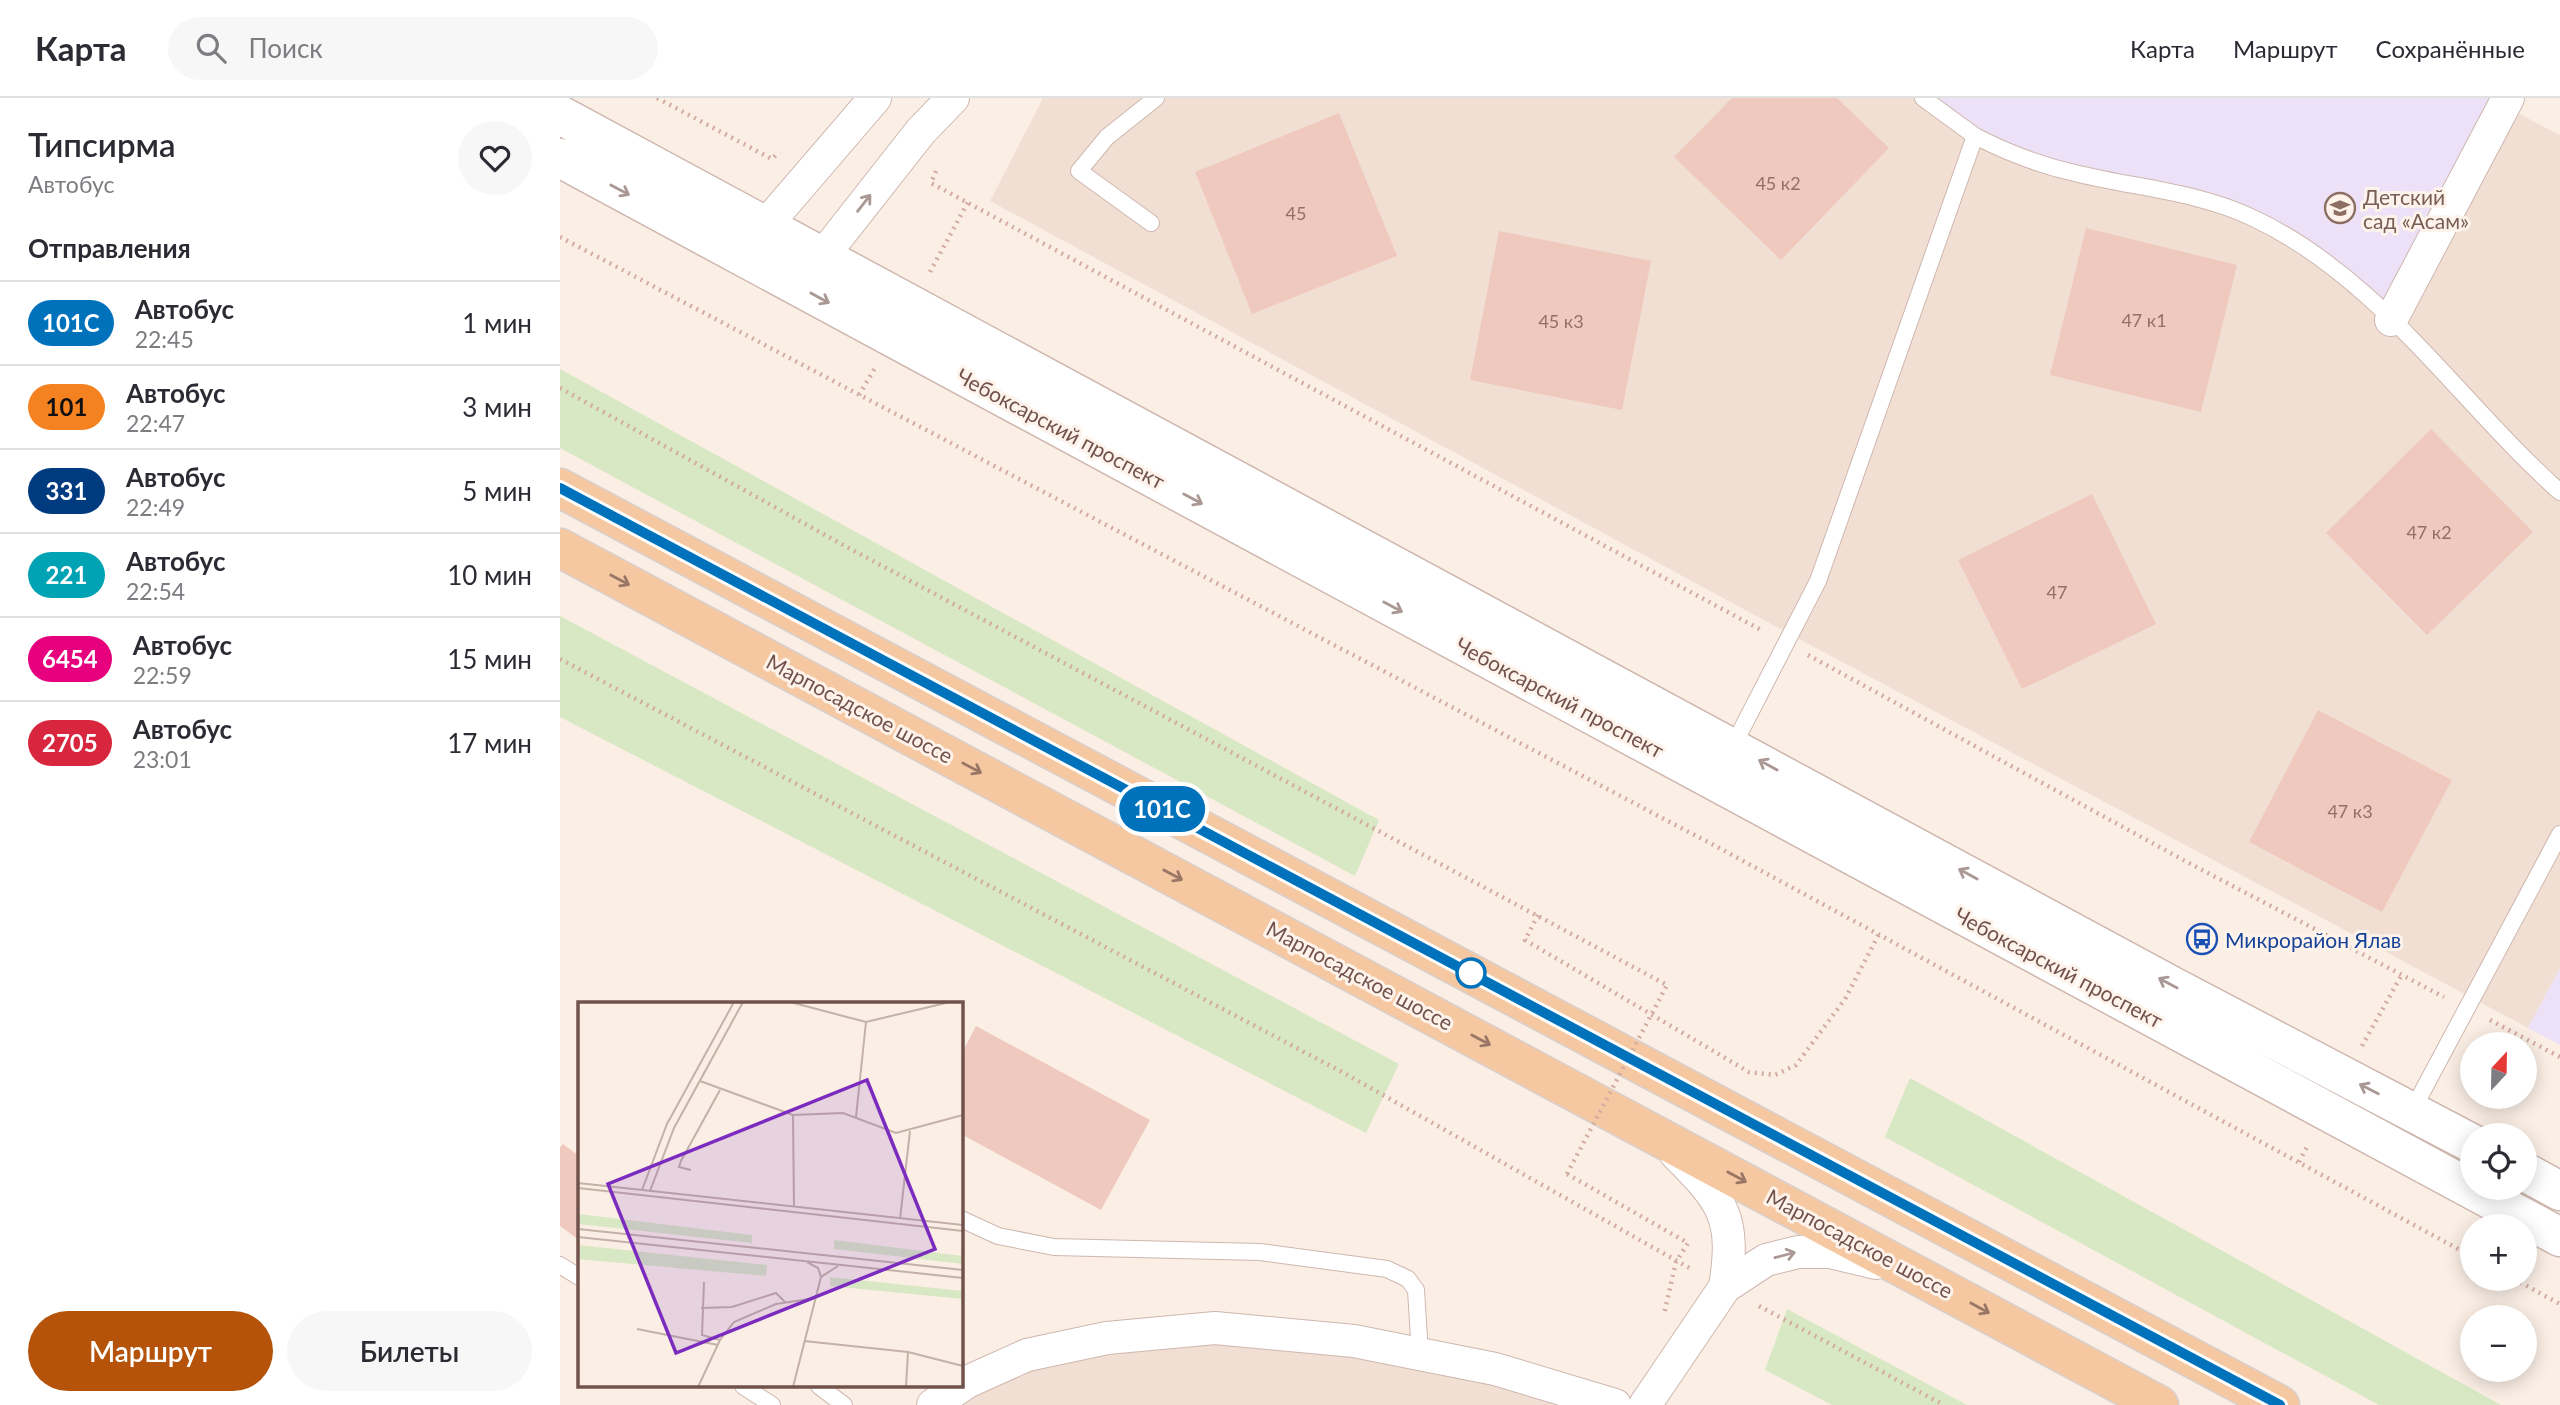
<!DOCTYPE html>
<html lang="ru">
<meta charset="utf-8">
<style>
:root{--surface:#fff;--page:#f7f7f7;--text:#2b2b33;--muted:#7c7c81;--line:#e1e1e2;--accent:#b45309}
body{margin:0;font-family:Lato,sans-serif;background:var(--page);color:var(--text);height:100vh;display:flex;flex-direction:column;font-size:26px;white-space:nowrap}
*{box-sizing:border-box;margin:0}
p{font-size:23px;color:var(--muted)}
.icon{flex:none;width:38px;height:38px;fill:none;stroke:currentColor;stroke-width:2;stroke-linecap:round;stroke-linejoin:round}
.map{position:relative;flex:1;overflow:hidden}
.side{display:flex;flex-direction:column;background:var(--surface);width:560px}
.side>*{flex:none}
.badge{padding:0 14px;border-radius:23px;font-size:24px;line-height:46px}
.needle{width:46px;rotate:22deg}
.buttons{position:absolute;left:1900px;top:934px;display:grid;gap:14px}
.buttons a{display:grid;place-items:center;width:77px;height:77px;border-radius:50%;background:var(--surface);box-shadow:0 4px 18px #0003;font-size:35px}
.map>.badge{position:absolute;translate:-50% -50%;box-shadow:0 0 0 4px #fff}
h2{padding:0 28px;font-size:26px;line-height:63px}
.round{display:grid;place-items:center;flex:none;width:74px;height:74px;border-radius:37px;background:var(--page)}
.headline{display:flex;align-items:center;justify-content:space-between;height:119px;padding:0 28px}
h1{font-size:33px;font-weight:600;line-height:52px}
.button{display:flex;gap:14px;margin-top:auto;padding:14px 28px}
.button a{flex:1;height:80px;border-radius:42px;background:var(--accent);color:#fff;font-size:28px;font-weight:600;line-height:80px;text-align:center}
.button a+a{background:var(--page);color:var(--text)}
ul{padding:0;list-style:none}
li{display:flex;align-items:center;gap:21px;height:84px;padding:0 28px;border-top:2px solid var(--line)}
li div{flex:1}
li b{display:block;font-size:26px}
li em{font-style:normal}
li .badge{min-width:77px;font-weight:700;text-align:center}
header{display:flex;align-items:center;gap:42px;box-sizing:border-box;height:98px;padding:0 35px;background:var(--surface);border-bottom:2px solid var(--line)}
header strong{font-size:33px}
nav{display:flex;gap:38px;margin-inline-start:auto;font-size:24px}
.search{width:490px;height:63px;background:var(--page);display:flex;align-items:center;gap:18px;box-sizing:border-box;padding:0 24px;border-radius:38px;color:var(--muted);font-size:26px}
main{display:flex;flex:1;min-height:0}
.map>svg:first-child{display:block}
</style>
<header>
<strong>Карта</strong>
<div class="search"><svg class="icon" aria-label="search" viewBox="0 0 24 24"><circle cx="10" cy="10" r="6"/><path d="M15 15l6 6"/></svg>Поиск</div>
<nav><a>Карта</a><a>Маршрут</a><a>Сохранённые</a></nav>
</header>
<main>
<section class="side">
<div class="headline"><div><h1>Типсирма</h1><p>Автобус</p></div><a class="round"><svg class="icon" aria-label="heart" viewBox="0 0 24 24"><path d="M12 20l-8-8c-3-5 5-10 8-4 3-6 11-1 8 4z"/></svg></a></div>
<h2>Отправления</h2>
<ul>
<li><span class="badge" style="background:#0072bc;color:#fff">101С</span><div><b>Автобус</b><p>22:45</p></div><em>1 мин</em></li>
<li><span class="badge" style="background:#f58220;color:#111">101</span><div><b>Автобус</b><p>22:47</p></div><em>3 мин</em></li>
<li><span class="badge" style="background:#003b80;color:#fff">331</span><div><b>Автобус</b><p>22:49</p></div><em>5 мин</em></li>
<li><span class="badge" style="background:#00a3b4;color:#fff">221</span><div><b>Автобус</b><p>22:54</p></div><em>10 мин</em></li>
<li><span class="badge" style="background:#e6007e;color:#fff">6454</span><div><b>Автобус</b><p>22:59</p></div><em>15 мин</em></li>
<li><span class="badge" style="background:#d7263d;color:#fff">2705</span><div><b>Автобус</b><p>23:01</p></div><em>17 мин</em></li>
</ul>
<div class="button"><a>Маршрут</a><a>Билеты</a></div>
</section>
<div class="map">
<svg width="2000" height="1307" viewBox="0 0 2000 1307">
<rect width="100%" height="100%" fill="#fbefe5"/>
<path fill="#f2dfd4" d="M483 0H1363L1944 8 2000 37V870L1968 930 1211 526 430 103Z
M655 1230 1055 1307H373L407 1284Z"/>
<path fill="#ece1f7" d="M1363 0H1948L1831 222 1691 118 1463 60Z
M2000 870V947L1968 930Z"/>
<path fill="#d8e7c4" d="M0 271 819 722 795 778 0 350Z
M0 518 839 966 806 1035 0 619Z
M1350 980 1941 1307H1819L1325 1039Z
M1227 1211 1407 1307H1272L1205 1272Z"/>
<path fill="#efc9be" d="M1172 0H1277L1329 50 1221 162 1114 59Z
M779 15 837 158 692 216 635 74Z
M1526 130 1677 167 1641 314 1490 277Z
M939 133 1091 163 1062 312 910 282Z
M1871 331 1973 434 1867 537 1766 435Z
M1532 396 1596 526 1462 591 1398 462Z
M1758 612 1892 682 1822 814 1689 744Z
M416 928 590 1022 541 1112 401 1036V957Z
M3 1046 19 1058V1142L0 1128V1049Z"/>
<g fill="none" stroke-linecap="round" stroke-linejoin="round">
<g stroke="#ceb7af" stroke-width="18">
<path id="service" d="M1363 0 1415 38
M591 125 519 73 547 39 596 0
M1173 648 1258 483 1415 38C1448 55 1482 68 1519 76 1577 90 1639 94 1693 120 1819 179 1898 303 2000 394
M1852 1013 2000 736
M401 1121 438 1138 494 1149 700 1154 827 1171 848 1181 856 1192 860 1256
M0 1167 19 1179
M183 1288 212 1307
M259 1288 284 1307"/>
</g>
<g stroke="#ceb7af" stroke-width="34">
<path id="minor" d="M206 127 315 0
M262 159 361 33 393 0
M1831 222 1948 0
M1116 1056C1164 1104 1176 1120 1165 1189
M373 1307 407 1284 467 1257 547 1240 655 1230 794 1243 935 1271 1055 1307
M1085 1307 1165 1189 1206 1162 1238 1154H1270L1316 1165"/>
</g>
<g stroke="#ceb7af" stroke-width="41">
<path id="tertiary" d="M0 17 1614 889 1913 1046
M0 60 2000 1139
M1965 1074 2000 1093"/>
</g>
<g stroke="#d8cfcd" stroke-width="41">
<path id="primary" d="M0 390 1720 1307
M0 450 1599 1307"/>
</g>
<path stroke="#d3aca1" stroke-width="4.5" stroke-dasharray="2 5" stroke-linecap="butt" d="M97 0 212 61 219 54
M376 73 371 85 1203 533
M0 139 1163 752 1913 1159
M370 174 408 104
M0 290 285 448 1107 887
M299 297 315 270
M1248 557 1627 764 1884 899
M0 561 784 975 1133 1172
M978 817 965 842 1189 974 1215 977 1236 967 1285 901 1319 836
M1930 922 2000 959
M1802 948 1841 878
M1739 1064 1748 1047
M1007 1076 1128 1145 1116 1164 1104 1216
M1954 1181 2000 1206
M1199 1208 1384 1307"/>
<use href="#service" stroke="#fff" stroke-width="16"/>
<use href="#minor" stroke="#fff" stroke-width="32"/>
<use href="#tertiary" stroke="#fff" stroke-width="38"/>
<use href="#primary" stroke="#f6c8a1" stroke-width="38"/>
<path stroke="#d3aca1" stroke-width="4.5" stroke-dasharray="2 5" stroke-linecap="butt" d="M1007 1076 1107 887"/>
</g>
<defs><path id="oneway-shaft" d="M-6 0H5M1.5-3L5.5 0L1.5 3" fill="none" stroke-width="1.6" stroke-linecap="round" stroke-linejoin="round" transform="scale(1.75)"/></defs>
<g stroke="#aa9894">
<use href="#oneway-shaft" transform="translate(60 92) rotate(28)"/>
<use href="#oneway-shaft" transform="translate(304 105) rotate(-52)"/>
<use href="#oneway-shaft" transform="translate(260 200) rotate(29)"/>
<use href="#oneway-shaft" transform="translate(633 401) rotate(28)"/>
<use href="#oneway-shaft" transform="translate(833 509) rotate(28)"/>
<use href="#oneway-shaft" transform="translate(1208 667) rotate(-151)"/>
<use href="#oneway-shaft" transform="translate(1408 776) rotate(-151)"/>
<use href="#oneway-shaft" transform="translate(1608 885) rotate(-152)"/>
<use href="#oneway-shaft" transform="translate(1809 991) rotate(-153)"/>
<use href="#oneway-shaft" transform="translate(1225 1157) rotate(-15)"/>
</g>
<g stroke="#9a7666">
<use href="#oneway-shaft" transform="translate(60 482) rotate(28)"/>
<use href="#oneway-shaft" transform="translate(412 670) rotate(28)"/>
<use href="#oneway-shaft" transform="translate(613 777) rotate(28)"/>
<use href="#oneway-shaft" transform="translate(921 942) rotate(28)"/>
<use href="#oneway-shaft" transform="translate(1177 1079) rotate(28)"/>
<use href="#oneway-shaft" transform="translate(1420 1210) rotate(29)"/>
</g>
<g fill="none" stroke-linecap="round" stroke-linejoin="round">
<g stroke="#fff" stroke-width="16">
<path id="line" d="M0 390 1720 1307"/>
</g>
<use href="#line" stroke="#0072bc" stroke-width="10"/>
</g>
<defs>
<g id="school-ring" transform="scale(1.575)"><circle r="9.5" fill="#fef3eb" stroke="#8d6e63" stroke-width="1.5"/><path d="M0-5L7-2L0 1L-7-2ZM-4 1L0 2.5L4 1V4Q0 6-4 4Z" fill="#8d6e63"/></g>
<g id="bus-ring" transform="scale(1.575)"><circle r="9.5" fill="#fef3eb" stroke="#1a4fb4" stroke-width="1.5"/><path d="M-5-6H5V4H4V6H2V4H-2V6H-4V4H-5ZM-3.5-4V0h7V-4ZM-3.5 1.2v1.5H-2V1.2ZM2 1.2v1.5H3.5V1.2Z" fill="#1a4fb4"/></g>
</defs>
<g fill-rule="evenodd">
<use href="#school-ring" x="1780" y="110"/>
<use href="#bus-ring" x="1642" y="841"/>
</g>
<circle fill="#fff" stroke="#0072bc" stroke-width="3.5" cx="911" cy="875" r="14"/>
<g text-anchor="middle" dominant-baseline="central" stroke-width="6" stroke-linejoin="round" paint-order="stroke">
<g font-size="18" fill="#917068">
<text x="1218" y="85">45 к2</text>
<text x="736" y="115">45</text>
<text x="1584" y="222">47 к1</text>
<text x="1001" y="223">45 к3</text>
<text x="1869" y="434">47 к2</text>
<text x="1497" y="494">47</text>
<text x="1790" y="713">47 к3</text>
</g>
<g font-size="21" fill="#785e54" stroke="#fef3eb" text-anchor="start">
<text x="1803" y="98">Детский<tspan x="1803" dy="24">сад «Асам»</tspan></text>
</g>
<g font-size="21" fill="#72534c" stroke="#fef3eb">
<text transform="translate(501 330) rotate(28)">Чебоксарский проспект</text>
<text transform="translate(1000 599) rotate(28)">Чебоксарский проспект</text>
<text transform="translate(300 610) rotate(28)">Марпосадское шоссе</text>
<text transform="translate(1499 869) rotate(28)">Чебоксарский проспект</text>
<text transform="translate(800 877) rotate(28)">Марпосадское шоссе</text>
<text transform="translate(1300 1145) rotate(28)">Марпосадское шоссе</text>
</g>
<g font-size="21" fill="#164399" stroke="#fef3eb" text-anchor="start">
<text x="1665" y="841">Микрорайон Ялав</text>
</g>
</g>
<g transform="translate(18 904)">
<rect width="385" height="385" fill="#fbefe5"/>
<path d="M0 212 174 233V241L0 222ZM256 238 385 254V262L256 247ZM0 243 189 263 188 274 0 257ZM252 275 385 289V297L252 284Z" fill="#d8e7c4"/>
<path fill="none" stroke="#c4b1a8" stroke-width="2" d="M212 0 288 20 372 0M122 79 215 113M278 115 288 20M113 168 101 165 103 159 142 88M0 181 385 223M0 186 385 229M64 188 89 122 156 0M72 189 96 126 165 0M216 205 215 113 265 111 318 131 385 113M322 217 332 129M0 227 385 268M0 235 385 276M229 260 240 266 243 275M126 280 124 333 142 338M123 306 154 305 198 291 207 300M59 327 140 343M226 339 330 350 385 364M120 385 142 338 156 320 198 302 238 296M215 385 243 275 260 264M328 385 330 350"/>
<path fill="#7b2cbf" fill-opacity="0.15" stroke="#7b2cbf" stroke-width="3.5" d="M289 78 357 247 98 351 30 182Z"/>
<rect width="385" height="385" fill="none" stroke="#72534c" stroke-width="3.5"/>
</g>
</svg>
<div class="buttons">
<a><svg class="needle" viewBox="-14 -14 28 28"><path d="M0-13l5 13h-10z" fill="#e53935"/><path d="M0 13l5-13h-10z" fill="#7c7c81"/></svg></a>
<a><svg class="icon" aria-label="locate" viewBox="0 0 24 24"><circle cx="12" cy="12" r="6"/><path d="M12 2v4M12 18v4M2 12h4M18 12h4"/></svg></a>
<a>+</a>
<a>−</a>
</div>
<b class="badge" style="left:602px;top:711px;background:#0072bc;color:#fff">101С</b>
</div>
</main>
